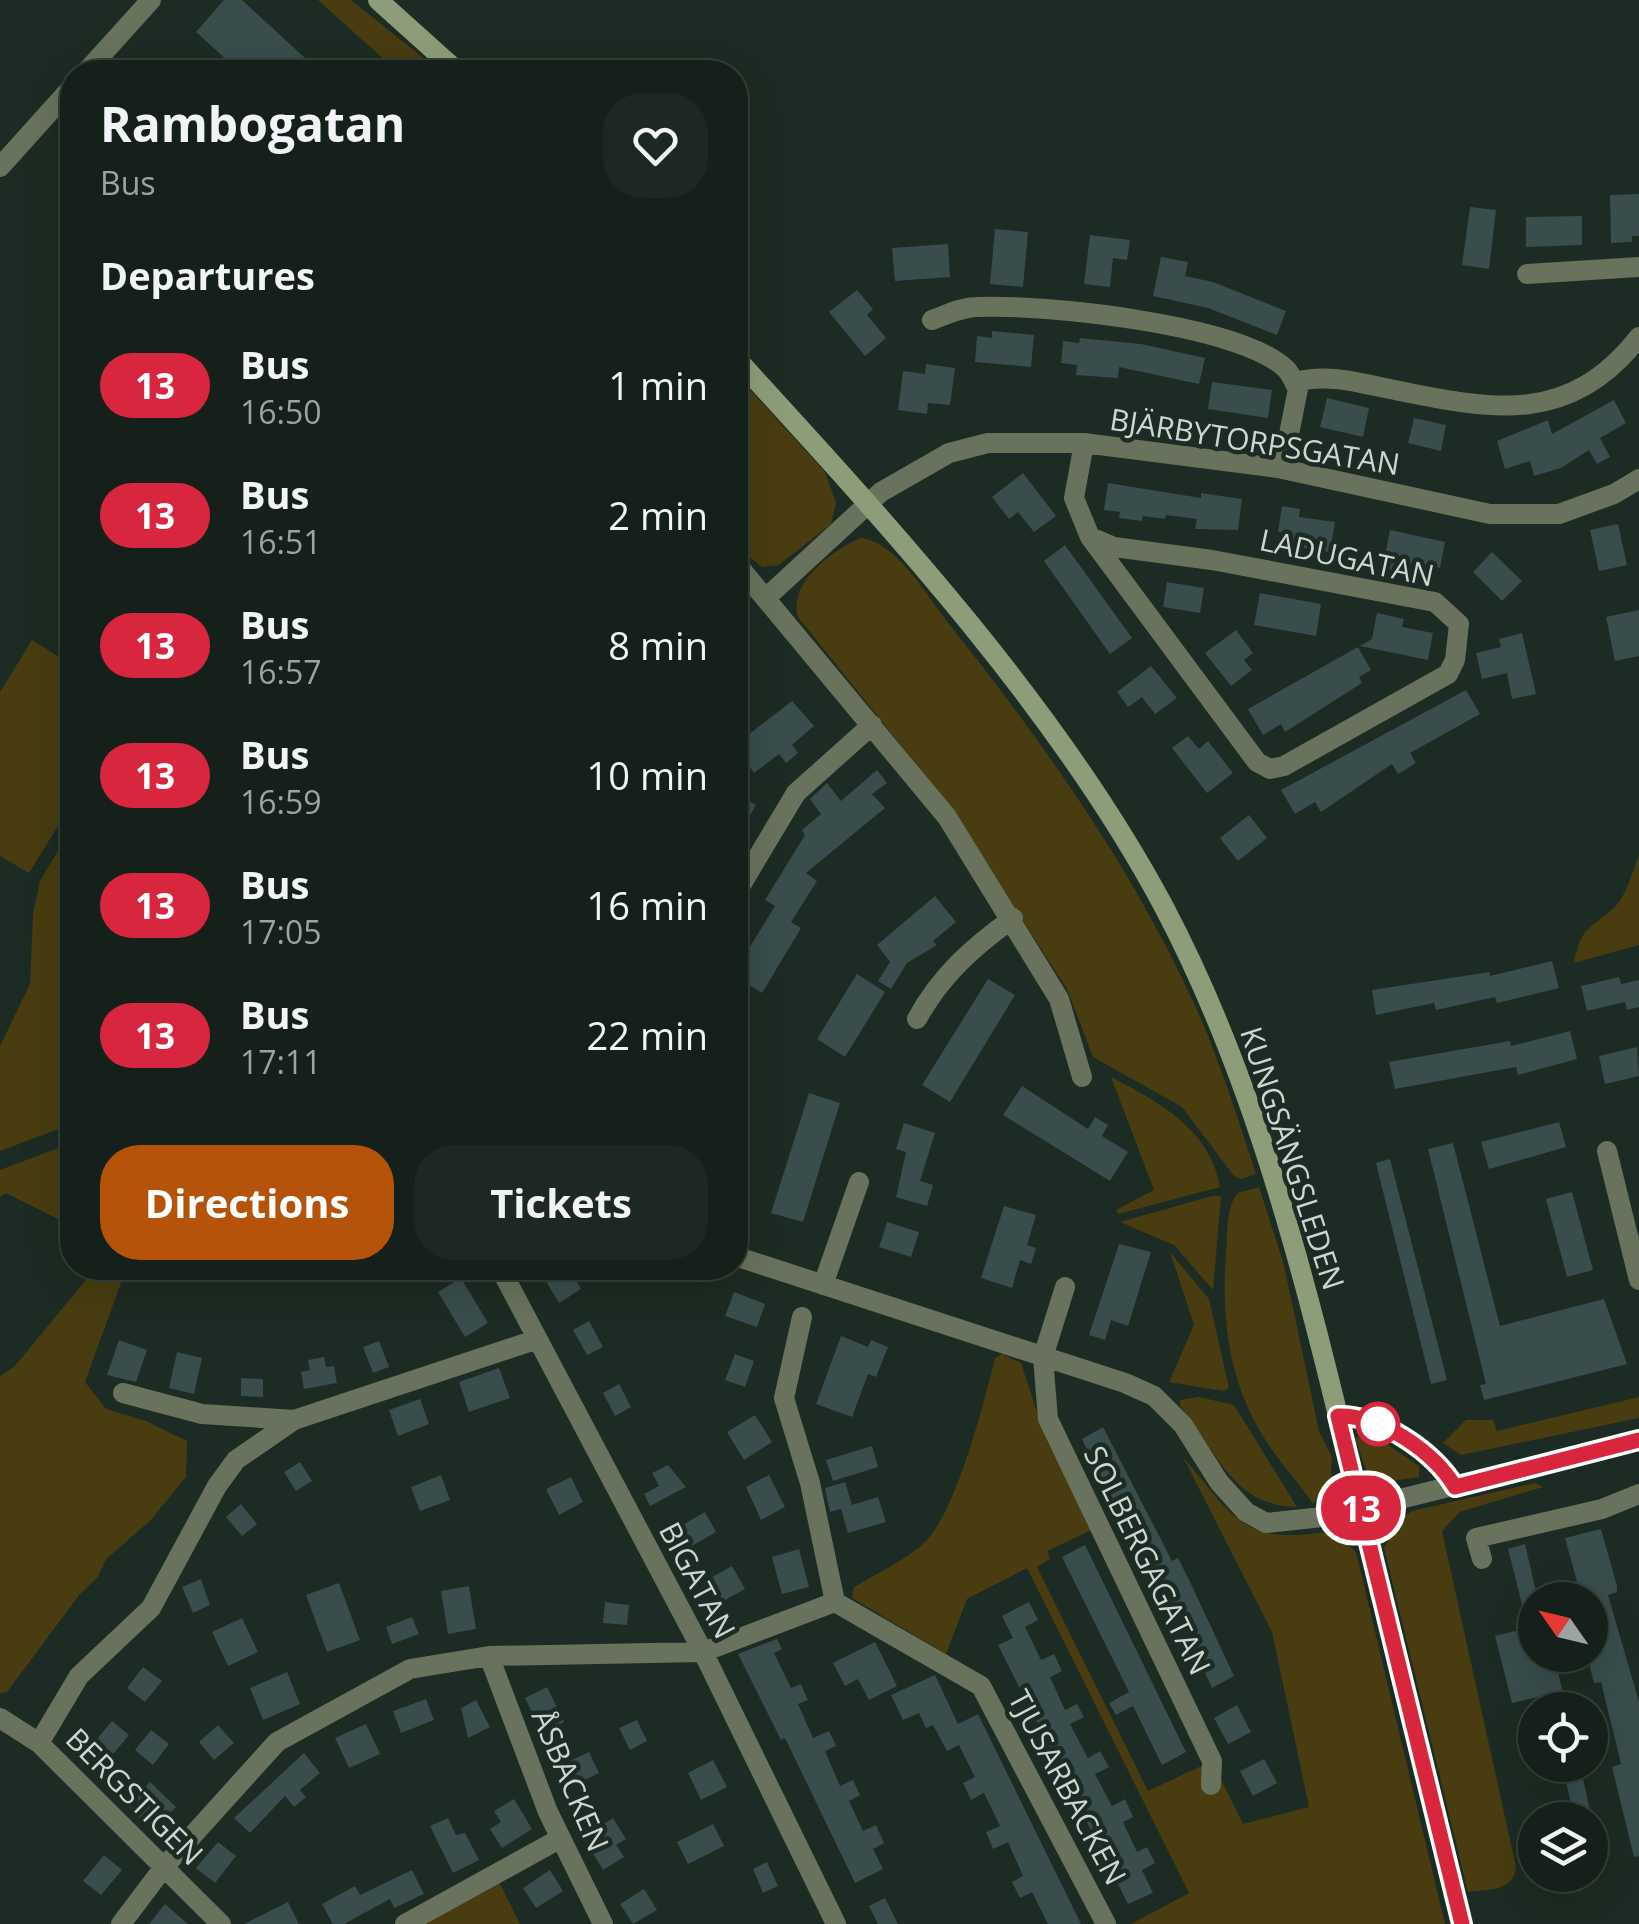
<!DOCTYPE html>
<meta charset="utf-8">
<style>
:root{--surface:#15201a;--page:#1e2823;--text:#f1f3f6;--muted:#9da3a2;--line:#343e39;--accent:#b45309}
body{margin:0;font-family:"Open Sans",sans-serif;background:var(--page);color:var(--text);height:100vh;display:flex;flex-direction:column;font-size:38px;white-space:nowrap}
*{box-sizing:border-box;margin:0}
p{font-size:32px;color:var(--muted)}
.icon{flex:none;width:55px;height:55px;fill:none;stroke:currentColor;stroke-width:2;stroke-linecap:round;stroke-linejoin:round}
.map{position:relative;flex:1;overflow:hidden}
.details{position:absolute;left:60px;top:60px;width:688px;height:1220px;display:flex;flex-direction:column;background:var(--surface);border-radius:40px;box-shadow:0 10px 40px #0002,0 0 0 2px var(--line)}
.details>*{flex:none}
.badge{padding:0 20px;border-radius:32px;font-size:35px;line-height:65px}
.needle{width:65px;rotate:304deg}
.controls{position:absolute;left:1518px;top:1582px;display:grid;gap:20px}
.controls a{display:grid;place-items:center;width:90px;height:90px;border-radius:50%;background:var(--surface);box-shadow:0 10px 40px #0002,0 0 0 2px var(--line);font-size:50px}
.map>.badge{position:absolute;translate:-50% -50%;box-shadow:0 0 0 5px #fff}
h2{padding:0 40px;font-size:38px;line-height:90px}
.round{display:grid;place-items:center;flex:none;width:105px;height:105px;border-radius:40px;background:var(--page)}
.headline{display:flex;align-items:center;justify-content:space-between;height:170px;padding:0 40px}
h1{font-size:48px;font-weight:700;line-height:75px}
.action{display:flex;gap:20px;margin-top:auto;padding:20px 40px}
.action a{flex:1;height:115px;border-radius:40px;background:var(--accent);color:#fff;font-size:40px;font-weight:700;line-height:115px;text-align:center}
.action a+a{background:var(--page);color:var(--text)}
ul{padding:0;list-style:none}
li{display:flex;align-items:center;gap:30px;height:130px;padding:0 40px}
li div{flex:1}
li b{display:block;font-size:38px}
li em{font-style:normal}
li .badge{min-width:110px;font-weight:700;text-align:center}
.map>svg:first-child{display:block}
</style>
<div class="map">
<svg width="1639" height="1924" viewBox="0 0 1639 1924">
<rect width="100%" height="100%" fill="#1c2b23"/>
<path fill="#483c10" d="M318 0H351L441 72H398Z
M735 373 825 472 836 503 831 524 779 565 762 567 735 546Z
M861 538C896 542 925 593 946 620 1042 741 1133 868 1197 1010 1220 1062 1238 1119 1256 1174L1241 1179 1234 1176 1182 1107 1093 1057 1067 989 948 804 798 617C788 583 832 550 861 538Z
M32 640 72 665V803L29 873 0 856V692Z
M72 827V1124L0 1151V1046L30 984 33 914 40 881Z
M1639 855V945L1574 963C1581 925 1590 930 1615 907 1626 896 1633 870 1639 855Z
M1111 1077C1158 1101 1211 1130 1220 1187L1118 1214 1116 1210 1154 1190Z
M66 1145 72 1156V1226L6 1193 0 1197V1170Z
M1259 1187 1284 1265 1319 1431 1332 1457 1331 1478 1313 1504C1298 1482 1280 1463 1266 1441 1229 1383 1221 1321 1226 1253 1228 1235 1225 1207 1238 1193Z
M1212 1196H1221L1213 1290 1174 1245 1120 1222Z
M1170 1252 1209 1299 1229 1388 1223 1391 1169 1382 1194 1325Z
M89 1276 122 1280 85 1382 106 1409 146 1421 187 1441 186 1477 150 1521 106 1559 98 1577 80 1594 7 1692 0 1693V1376L15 1366Z
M1002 1354 1021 1363 1046 1439 1092 1530 1047 1551 1050 1559 1037 1567 1148 1791 1212 1761 1243 1824 1309 1807 1272 1632 1183 1457C1236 1519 1242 1546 1331 1531L1356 1552 1445 1924H1131L1189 1893 1027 1568 967 1599 946 1654 852 1598 854 1587C876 1574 901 1562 921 1546 956 1516 983 1405 995 1358Z
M1199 1397 1234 1405 1297 1507C1231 1506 1218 1451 1180 1406V1400Z
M1639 1397V1418L1461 1455 1443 1443 1466 1420H1493L1497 1431Z
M1369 1432 1419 1466V1477L1385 1482 1367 1473 1355 1438Z
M1535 1483 1543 1487 1460 1512 1442 1531 1516 1867C1514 1892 1488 1889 1468 1892L1384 1548 1399 1520 1412 1511Z
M495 1874 520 1924H405Z"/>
<path fill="#384d4c" d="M224 0H242L320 72H240L196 32Z
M1639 194V236H1632V242L1611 243 1610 195Z
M1470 207 1496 210 1489 269 1462 265Z
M1582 216V245L1526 247V217Z
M995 229 1028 232 1023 287 990 284Z
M1090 235 1130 240 1127 260 1113 258 1110 287 1084 284Z
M948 244 950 277 895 281 892 248Z
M1161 257 1188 262 1185 276 1213 282 1286 311 1277 335 1208 308 1153 296Z
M857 290 873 309 867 315 886 338 865 356 829 312Z
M992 331 1034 335 1031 367 975 362 977 336 992 338Z
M1080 338 1141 344 1205 358 1199 384 1119 367 1118 378 1076 375 1077 365 1061 363 1063 341 1079 343Z
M926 364 955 368 950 405 928 403 927 414 898 410 903 371 925 374Z
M1212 382 1272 390 1268 418 1208 409Z
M1327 398 1369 408 1363 437 1320 427Z
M1614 400 1626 423 1600 438 1610 457 1597 464 1589 450 1561 468 1534 476 1530 461 1505 469 1497 441 1548 420 1552 434Z
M1414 418 1446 425 1441 451 1408 443Z
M1023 473 1056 516 1034 532 1018 512 1009 519 992 497Z
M1108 483 1201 498V493L1242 499 1238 530 1195 529 1197 519 1166 515 1165 519 1143 516 1142 521 1119 518 1120 512 1104 510Z
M1282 506 1300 509 1299 517 1335 522 1330 552 1291 546 1293 534 1278 532Z
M1618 524 1627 565 1599 571 1590 530Z
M1390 530 1445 542 1440 568 1412 562 1409 574 1389 570 1392 558 1385 556Z
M1065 545 1132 638 1110 654 1044 561Z
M1492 552 1522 581 1502 601 1473 572Z
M1167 582 1204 588 1200 613 1163 607Z
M1260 593 1321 604 1316 636 1254 625Z
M1639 610V656L1615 661 1606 617Z
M1377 613 1404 619 1402 627 1433 633 1428 660 1360 646 1372 639Z
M1236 630 1253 653 1244 660 1252 670 1231 686 1205 653Z
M1522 633 1536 694 1512 699 1507 673 1482 679 1476 653 1501 647 1499 639Z
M1358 647 1371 670 1359 677 1362 683 1285 732 1281 724 1263 735 1248 709Z
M1151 666 1177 698 1155 714 1142 697 1128 707 1117 692Z
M1466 690 1480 714 1410 753 1416 763 1398 774 1392 764 1321 812 1315 802 1295 814 1281 790Z
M792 701 814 726 792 745 798 753 786 763 779 754 754 773 735 745Z
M1188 736 1199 749 1208 741 1233 773 1207 793 1172 748Z
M877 770 887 783 872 794 885 808 806 873 817 881 791 922 801 928 762 993 735 976V971L775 906 765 900 805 835 802 830 821 814 810 799 827 783 841 801Z
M735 793 756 805 735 840Z
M1249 815 1267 838 1238 861 1220 838Z
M935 896 956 922 933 941 937 945 907 963 891 989 878 981 890 962 877 945Z
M1552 961 1559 988 1497 1003 1495 997 1436 1010 1434 1003 1376 1015 1372 990 1490 972V976Z
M857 974 885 992 845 1057 817 1039Z
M1619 977 1621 984 1639 980V1007L1627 1010 1625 1002 1587 1011 1581 986Z
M988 979 1015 995 950 1102 922 1085Z
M1570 1031 1577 1059 1518 1075 1516 1067 1395 1089 1389 1062 1510 1041 1511 1046Z
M1637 1047 1639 1076 1605 1084 1599 1056Z
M1022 1086 1088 1129 1095 1117 1108 1125 1102 1136 1128 1152 1110 1181 1003 1115Z
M809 1093 840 1103 803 1222 771 1213Z
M1559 1122 1566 1147 1489 1169 1481 1142Z
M904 1123 935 1133 920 1181 933 1185 927 1206 896 1197 906 1152 896 1149Z
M1453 1143 1500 1326 1604 1299 1627 1364 1484 1400 1480 1385 1486 1384 1428 1149Z
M1390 1159 1447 1380 1431 1384 1376 1163Z
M1572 1192 1593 1270 1567 1277 1546 1199Z
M1004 1206 1036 1215 1027 1245 1036 1248 1031 1264 1020 1260 1012 1288 981 1278Z
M887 1222 919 1232 911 1257 879 1247Z
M1119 1244 1151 1252 1128 1326 1111 1320 1105 1340 1089 1335Z
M563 1268H569L581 1289 559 1303 544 1278Z
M461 1278 488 1323 465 1337 438 1292Z
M734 1292 765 1304 757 1327 725 1316Z
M589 1321 603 1347 587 1355 573 1330Z
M841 1336 868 1347 871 1340 888 1347 876 1377 868 1374 852 1417 816 1404Z
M119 1340 147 1350 136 1382 107 1375Z
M379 1341 389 1367 373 1373 363 1347Z
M177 1352 202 1358 194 1394 169 1388Z
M735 1354 754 1361 745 1387 725 1380Z
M324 1357 326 1367 334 1366 337 1383 304 1389 301 1372 310 1370 308 1360Z
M499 1368 510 1398 469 1412 459 1382Z
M241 1378 263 1379V1397L241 1396Z
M619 1384 631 1407 615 1416 603 1393Z
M420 1399 429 1424 398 1436 389 1410Z
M755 1415 772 1442 744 1460 727 1432Z
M1103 1427 1172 1561 1178 1558 1191 1584 1234 1676 1212 1688 1179 1615 1145 1551 1137 1555 1082 1439Z
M872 1446 878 1467 833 1481 826 1460Z
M300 1462 312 1481 296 1491 284 1472Z
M668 1465 686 1487 650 1506 644 1494 659 1486 652 1473Z
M441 1475 450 1500 420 1511 411 1487Z
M769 1475 785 1507 761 1520 746 1487Z
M571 1477 583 1502 559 1515 546 1489Z
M845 1482 852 1505 878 1497 886 1522 848 1533 841 1509 830 1512 825 1488Z
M241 1504 257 1524 242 1536 226 1517Z
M705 1512 716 1532 685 1550 674 1530Z
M1601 1529 1617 1586V1592L1608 1595 1639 1702V1856L1634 1857 1612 1767 1621 1764 1601 1682 1594 1683 1587 1655 1590 1600H1582L1565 1538Z
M1525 1544 1538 1600 1535 1655H1554L1567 1710H1549L1546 1695 1512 1703 1495 1636 1528 1628 1508 1549Z
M1085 1545 1186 1752 1162 1765 1133 1706 1116 1715 1109 1703 1129 1692 1062 1557Z
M799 1549 809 1587 782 1594 772 1557Z
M732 1566 745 1589 716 1605 703 1582Z
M201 1579 210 1605 193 1613 182 1587Z
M339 1583 360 1640 327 1652 306 1595Z
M469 1586 476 1629 448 1634 441 1591Z
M605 1602 629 1605 627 1625 603 1623Z
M1029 1602 1038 1620 1025 1627 1041 1660 1054 1654 1062 1671 1050 1677 1065 1710 1077 1704 1084 1717 1070 1724 1088 1758 1100 1751 1109 1767 1095 1774 1112 1806 1125 1799 1133 1817 1123 1822 1137 1852 1147 1847 1155 1863 1142 1870 1153 1893 1128 1904 998 1645 1013 1638 1002 1616Z
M412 1617 419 1634 392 1644 386 1627Z
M242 1618 258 1652 228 1666 212 1632Z
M777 1639 782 1649 774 1653 791 1688 801 1684 808 1700 798 1704 813 1738 829 1731 836 1746 825 1751 840 1786 853 1780 860 1795 849 1801 863 1831 876 1825 884 1843 873 1849 883 1869 855 1883 785 1738 781 1740 738 1654Z
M875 1642 897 1686 869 1700 858 1679 845 1686 833 1663Z
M143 1667 162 1681 145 1702 127 1688Z
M287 1672 300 1704 263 1720 250 1688Z
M935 1675 958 1724 978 1714 1081 1924H1048L1032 1892 1020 1898 1012 1882 1023 1876 1008 1842 993 1849 986 1832 1000 1826 984 1793 971 1800 963 1783 975 1777 959 1745 947 1751 933 1725 926 1728 919 1713 903 1720 891 1695Z
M547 1687 564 1722 542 1733 525 1698Z
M426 1699 434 1720 401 1733 393 1711Z
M476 1700 490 1727 468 1738 461 1708Z
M1237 1705 1251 1732 1228 1744 1214 1718Z
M637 1720 647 1741 630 1750 619 1728Z
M112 1721 129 1735 98 1772 81 1758Z
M366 1724 380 1754 349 1768 335 1738Z
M218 1725 234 1743 214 1760 199 1742Z
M151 1730 169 1744 153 1765 135 1750Z
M589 1752 599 1773 568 1788 557 1767Z
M304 1753 320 1773 300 1790 306 1797 294 1807 285 1796 250 1833 234 1818Z
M1264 1759 1277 1783 1253 1796 1240 1771Z
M713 1760 727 1787 701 1800 688 1773Z
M1562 1765H1580L1592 1820H1575Z
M150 1782 176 1807 153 1831 127 1806Z
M514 1799 532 1829 502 1848 490 1829 501 1822 494 1811Z
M448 1818 456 1835 465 1833 479 1860 453 1873 430 1826Z
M613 1818 626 1839 616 1845 624 1857 603 1870 583 1837Z
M713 1824 724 1846 688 1864 677 1842Z
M218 1842 236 1856 215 1883 196 1868Z
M104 1855 122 1870 101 1895 83 1881Z
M767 1862 778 1886 763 1893 753 1869Z
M412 1870 424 1894 394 1908 390 1899 344 1924H333L322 1904 355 1886 360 1895Z
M550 1870 563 1891 536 1908 523 1888Z
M644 1889 657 1910 633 1924 620 1904Z
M885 1898 898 1924H878L869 1906Z
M288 1902 299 1924H244Z
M165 1904 188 1924H149Z"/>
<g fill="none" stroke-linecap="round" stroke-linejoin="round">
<path stroke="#68725c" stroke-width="20" d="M86 72 151 0
M0 167 72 87
M1527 274 1639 267
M932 320C946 315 962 307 977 307 1042 304 1240 324 1286 369 1291 374 1295 384 1298 389L1282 469
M1294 382C1326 374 1352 381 1385 388 1485 408 1566 430 1639 337
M1084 443 1074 498 1090 537 1114 547 1212 560 1435 602 1459 624 1455 660 1448 674 1284 766 1270 769 1257 762 1090 537
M735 562 947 817 1059 999 1082 1077
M767 597 881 492 949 453 988 443H1084L1278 468 1490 514H1559L1614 494 1639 479
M735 895 796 793 872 725
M917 1019C941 975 973 947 1013 918
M1607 1151 1639 1280
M735 1256 1125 1383 1154 1396 1183 1425 1219 1482 1246 1512 1266 1523 1331 1516 1639 1440
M500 1268 703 1652 836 1924
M823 1285 859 1182
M1065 1287 1043 1357 1048 1419 1212 1761 1211 1785
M802 1317 784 1398 810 1483 835 1602
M123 1393 202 1414 294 1420
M1338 1416C1381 1414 1434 1452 1455 1487
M1482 1559 1476 1538 1602 1509 1639 1494
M835 1602 981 1686 1106 1924
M489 1656 548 1812 603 1924
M0 1718 39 1743 221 1924
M39 1743 79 1676 151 1608 217 1486 236 1460 294 1420 535 1340
M121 1924 164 1867 277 1742 410 1669 489 1656 703 1652 835 1602
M405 1924 561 1838"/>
<path stroke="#8d9d79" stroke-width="20" d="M378 0 458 72
M735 357C886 522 1058 708 1164 907 1258 1085 1306 1283 1353 1477 1390 1626 1427 1775 1462 1924"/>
</g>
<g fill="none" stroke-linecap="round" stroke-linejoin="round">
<g stroke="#fff" stroke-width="22">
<path id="line" d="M1462 1924 1338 1416C1381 1415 1434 1452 1455 1487L1639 1440"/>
</g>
<use href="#line" stroke="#d7263d" stroke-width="15"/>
</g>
<circle fill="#fff" stroke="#d7263d" stroke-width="5" cx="1378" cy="1424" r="20"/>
<g text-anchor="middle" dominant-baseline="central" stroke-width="9" stroke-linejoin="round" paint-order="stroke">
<g font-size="30" fill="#cdd6d1" stroke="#1c2b23">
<text transform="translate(1255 441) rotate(9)">BJÄRBYTORPSGATAN</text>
<text transform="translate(1347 557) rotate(12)">LADUGATAN</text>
<text transform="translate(1293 1158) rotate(72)">KUNGSÄNGSLEDEN</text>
<text transform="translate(1148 1560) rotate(64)">SOLBERGAGATAN</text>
<text transform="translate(698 1580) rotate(62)">BIGATAN</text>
<text transform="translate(571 1780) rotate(67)">ÅSBACKEN</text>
<text transform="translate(1068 1787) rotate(62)">TJUSARBACKEN</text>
<text transform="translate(135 1796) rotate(45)">BERGSTIGEN</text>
</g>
</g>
</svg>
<div class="controls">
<a><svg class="needle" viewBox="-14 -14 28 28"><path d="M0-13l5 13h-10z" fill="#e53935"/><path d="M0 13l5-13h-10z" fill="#9da3a2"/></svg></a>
<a><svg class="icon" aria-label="locate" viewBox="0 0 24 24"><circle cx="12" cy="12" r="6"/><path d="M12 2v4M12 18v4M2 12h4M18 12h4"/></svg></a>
<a><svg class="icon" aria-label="layers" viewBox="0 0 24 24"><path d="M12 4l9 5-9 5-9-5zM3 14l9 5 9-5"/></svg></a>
</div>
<b class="badge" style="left:1361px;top:1508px;background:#d7263d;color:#fff">13</b>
<section class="details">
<div class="headline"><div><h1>Rambogatan</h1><p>Bus</p></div><a class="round"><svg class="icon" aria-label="heart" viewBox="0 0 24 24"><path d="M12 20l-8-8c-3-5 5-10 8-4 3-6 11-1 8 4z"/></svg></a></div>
<h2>Departures</h2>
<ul>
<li><span class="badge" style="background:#d7263d;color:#fff">13</span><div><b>Bus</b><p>16:50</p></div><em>1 min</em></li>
<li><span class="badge" style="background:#d7263d;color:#fff">13</span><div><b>Bus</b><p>16:51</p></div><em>2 min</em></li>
<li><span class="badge" style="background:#d7263d;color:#fff">13</span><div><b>Bus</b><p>16:57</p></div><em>8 min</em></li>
<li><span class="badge" style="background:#d7263d;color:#fff">13</span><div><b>Bus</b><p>16:59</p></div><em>10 min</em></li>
<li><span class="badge" style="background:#d7263d;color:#fff">13</span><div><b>Bus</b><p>17:05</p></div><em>16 min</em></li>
<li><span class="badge" style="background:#d7263d;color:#fff">13</span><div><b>Bus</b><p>17:11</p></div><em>22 min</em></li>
</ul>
<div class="action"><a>Directions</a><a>Tickets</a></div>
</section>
</div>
